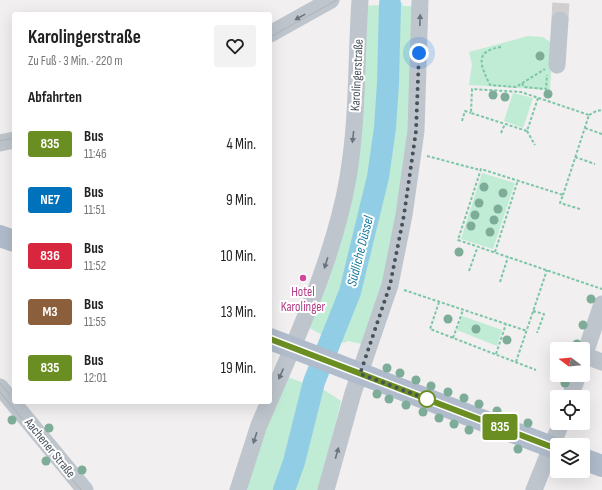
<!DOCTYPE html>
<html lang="de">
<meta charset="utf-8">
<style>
:root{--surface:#fff;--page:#f2f2f2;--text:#222;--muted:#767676}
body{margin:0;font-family:"Sofia Sans Condensed",sans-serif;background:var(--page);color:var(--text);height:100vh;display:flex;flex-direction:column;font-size:15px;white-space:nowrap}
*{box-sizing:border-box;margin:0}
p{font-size:13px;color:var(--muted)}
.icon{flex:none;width:22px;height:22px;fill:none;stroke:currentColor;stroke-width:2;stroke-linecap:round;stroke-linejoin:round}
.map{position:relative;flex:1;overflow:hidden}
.details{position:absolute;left:12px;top:12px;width:260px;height:392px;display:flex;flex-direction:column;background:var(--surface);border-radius:4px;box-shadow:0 4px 16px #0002}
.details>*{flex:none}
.badge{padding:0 8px;border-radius:3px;font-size:14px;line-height:26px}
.needle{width:26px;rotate:286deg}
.fabs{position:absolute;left:550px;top:342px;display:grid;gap:8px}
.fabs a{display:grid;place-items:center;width:40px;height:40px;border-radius:4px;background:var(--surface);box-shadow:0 4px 16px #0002;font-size:20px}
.you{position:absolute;width:20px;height:20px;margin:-10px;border:3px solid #fff;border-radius:50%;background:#1a73e8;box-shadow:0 0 0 6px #1a73e833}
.map>.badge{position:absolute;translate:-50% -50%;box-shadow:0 0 0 2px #fff}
h2{padding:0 16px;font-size:15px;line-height:36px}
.round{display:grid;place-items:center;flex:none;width:42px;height:42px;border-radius:4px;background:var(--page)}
.overview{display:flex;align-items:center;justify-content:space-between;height:68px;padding:0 16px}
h1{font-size:19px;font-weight:700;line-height:30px}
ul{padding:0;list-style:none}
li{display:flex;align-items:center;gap:12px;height:56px;padding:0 16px}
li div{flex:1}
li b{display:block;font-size:15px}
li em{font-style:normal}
li .badge{min-width:44px;font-weight:700;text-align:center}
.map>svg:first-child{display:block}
</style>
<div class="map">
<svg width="602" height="490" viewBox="0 0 602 490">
<rect width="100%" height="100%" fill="#f1efef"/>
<path fill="#c0ebd4" d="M383 2 402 3 403 6H411L416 11 411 146 382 291 366 345 348 341 344 343 322 335 306 326 326 270 364 6 380 5Z
M528 36 543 37 553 44 550 90 469 85 472 64 469 52Z
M513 93 533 98 523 128 504 121Z
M482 173 515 183 493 249 461 239Z
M462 316 502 330 497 346 457 330Z
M285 376 326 391 341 401 319 490H240Z"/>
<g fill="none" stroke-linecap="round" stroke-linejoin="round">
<path stroke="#91cee5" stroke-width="22" d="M284 490 294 462 314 382 350 292 378 177 385 128 388 83 390 4"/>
<path stroke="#cfcfd1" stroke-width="17" stroke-dasharray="17 8" stroke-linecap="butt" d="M560 20 561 0"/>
<path stroke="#7bc6a6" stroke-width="2" stroke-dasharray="3 2" stroke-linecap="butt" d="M501 47C473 51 481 66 490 85L516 87 545 69
M522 83 524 87 546 89 547 75
M538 98 527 131 471 113 472 89 521 92 589 115 563 195
M589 115 596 111 602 110
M462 121 465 111 471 113
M585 128 602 134
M527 131 535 145
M501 133 505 124
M427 156 480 170
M575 157 595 164
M580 209 560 203 563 195 481 169 458 240 602 289
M495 252 518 180
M469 271 478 246
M500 282 508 257
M404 290 527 331
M439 302 430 329 536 370
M533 311 544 314 537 333
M453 338 463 310
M496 354 506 324
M516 362 547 270"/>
<path stroke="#bec5cc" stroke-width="17" d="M270 34 331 0
M557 65 560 20
M0 143 14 140
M584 355 602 362
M583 359 602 304
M0 387 85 490
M570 397 578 375
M270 400C301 328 334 256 348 178 358 119 356 59 360 0
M238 490 259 425 269 402
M326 490 353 393 390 285 404 215 416 131 420 0
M534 490 561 423"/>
<path stroke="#b0bccb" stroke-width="22" d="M0 236 14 241
M270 339 557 449
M583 459 602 466"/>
<path stroke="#b1b4b8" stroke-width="1" d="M270 37 337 0
M0 141 14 138
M0 383 10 395
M0 392 81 490"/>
</g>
<g fill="#7dac98">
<circle cx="540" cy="56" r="4.5"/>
<circle cx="548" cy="94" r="4.5"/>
<circle cx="493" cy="95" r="4.5"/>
<circle cx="505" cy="97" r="4.5"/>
<circle cx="484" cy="187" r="4.5"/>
<circle cx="503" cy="193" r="4.5"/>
<circle cx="479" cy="203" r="4.5"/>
<circle cx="498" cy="209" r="4.5"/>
<circle cx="475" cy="215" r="4.5"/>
<circle cx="494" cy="220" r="4.5"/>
<circle cx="471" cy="226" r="4.5"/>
<circle cx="490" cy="232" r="4.5"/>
<circle cx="459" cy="252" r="4.5"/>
<circle cx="591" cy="299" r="4.5"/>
<circle cx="448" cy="319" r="4.5"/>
<circle cx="583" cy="325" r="4.5"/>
<circle cx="476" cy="329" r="4.5"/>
<circle cx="507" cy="340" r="4.5"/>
<circle cx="577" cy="344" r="4.5"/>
<circle cx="387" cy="368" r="4.5"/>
<circle cx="400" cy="373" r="4.5"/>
<circle cx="416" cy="380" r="4.5"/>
<circle cx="565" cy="383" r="4.5"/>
<circle cx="431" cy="386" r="4.5"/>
<circle cx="448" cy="392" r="4.5"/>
<circle cx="377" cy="394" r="4.5"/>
<circle cx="464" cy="398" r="4.5"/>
<circle cx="389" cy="399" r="4.5"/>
<circle cx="479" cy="404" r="4.5"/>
<circle cx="406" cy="405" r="4.5"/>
<circle cx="497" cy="411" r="4.5"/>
<circle cx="423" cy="412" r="4.5"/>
<circle cx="512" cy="417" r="4.5"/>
<circle cx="439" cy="418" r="4.5"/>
<circle cx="12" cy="420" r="4.5"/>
<circle cx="528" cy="423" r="4.5"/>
<circle cx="454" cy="424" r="4.5"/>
<circle cx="49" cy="428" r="4.5"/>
<circle cx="469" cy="430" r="4.5"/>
<circle cx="489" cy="437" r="4.5"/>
<circle cx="518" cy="449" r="4.5"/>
<circle cx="46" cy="461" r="4.5"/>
<circle cx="82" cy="470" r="4.5"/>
</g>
<defs><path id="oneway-solid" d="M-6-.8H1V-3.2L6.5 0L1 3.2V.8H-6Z"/></defs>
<g fill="#6b747c">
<use href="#oneway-solid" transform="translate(300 17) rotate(151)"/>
<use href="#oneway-solid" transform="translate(420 20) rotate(-88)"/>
<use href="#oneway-solid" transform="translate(353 137) rotate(96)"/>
<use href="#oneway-solid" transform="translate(326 263) rotate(107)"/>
<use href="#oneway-solid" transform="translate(281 374) rotate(114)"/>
<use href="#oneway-solid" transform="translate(255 438) rotate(108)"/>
<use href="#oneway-solid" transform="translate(337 453) rotate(-74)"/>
</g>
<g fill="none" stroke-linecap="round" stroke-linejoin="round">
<g stroke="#fff" stroke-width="9">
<path id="line" d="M270 339 557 449"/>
</g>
<use href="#line" stroke="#6b8e23" stroke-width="6"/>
<path stroke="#48515a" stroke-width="4" stroke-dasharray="0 7.2" d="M419 53 416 131 404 215 390 285 360 374 427 399"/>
</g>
<circle fill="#d1479c" stroke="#fff" stroke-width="1.5" cx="303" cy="278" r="4"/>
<circle fill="#fff" stroke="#6b8e23" stroke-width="2" cx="427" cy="399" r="8"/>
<g text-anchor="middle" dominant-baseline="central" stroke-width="4" stroke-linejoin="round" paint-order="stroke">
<g font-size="13" fill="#48515a" stroke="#fff">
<text transform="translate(357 75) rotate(-87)">Karolingerstraße</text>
<text transform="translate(50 448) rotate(51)">Aachener Straße</text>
</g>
<g font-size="13" fill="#b23c85" stroke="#fff">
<text x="303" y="292">Hotel<tspan x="303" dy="15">Karolinger</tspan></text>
</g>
<g font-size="14" font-style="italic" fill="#18799e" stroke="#fff">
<text transform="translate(360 251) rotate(-76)">Südliche Düssel</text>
</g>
</g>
</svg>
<div class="fabs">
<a><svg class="needle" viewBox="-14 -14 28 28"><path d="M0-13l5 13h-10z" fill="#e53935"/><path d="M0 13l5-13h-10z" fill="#767676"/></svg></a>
<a><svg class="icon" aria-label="locate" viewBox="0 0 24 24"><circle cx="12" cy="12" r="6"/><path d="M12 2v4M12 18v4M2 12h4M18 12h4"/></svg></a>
<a><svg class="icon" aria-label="layers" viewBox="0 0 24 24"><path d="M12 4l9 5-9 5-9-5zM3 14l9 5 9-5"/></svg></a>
</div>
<div class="you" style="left:419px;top:53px"></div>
<b class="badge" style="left:500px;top:427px;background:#6b8e23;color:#fff">835</b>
<section class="details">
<div class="overview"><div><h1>Karolingerstraße</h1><p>Zu Fuß · 3 Min. · 220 m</p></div><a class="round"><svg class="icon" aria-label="heart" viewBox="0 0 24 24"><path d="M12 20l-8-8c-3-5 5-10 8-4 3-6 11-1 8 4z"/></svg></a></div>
<h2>Abfahrten</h2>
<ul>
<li><span class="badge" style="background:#6b8e23;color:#fff">835</span><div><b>Bus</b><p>11:46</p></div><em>4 Min.</em></li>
<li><span class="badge" style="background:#0072bc;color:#fff">NE7</span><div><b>Bus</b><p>11:51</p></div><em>9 Min.</em></li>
<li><span class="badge" style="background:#d7263d;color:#fff">836</span><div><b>Bus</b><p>11:52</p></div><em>10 Min.</em></li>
<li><span class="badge" style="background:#8b5e3c;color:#fff">M3</span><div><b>Bus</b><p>11:55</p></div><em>13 Min.</em></li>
<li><span class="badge" style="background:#6b8e23;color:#fff">835</span><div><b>Bus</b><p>12:01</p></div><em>19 Min.</em></li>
</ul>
</section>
</div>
